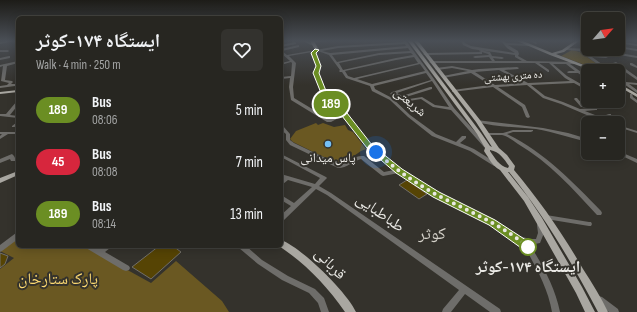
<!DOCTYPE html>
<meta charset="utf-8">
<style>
:root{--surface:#272621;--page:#33322e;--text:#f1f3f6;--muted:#a4a5a5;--line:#43433f}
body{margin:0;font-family:"Sofia Sans Condensed","Noto Naskh Arabic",sans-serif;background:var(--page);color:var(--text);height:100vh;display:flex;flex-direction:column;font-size:15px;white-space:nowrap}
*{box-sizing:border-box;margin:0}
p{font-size:13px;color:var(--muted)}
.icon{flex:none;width:22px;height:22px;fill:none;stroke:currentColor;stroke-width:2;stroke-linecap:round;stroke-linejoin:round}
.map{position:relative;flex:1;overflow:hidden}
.panel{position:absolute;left:16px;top:16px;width:267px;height:232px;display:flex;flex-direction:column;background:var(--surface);border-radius:6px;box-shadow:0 2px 10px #0003,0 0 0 1px var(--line)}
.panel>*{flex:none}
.badge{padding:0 8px;border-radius:13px;font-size:14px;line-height:26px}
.needle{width:26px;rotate:62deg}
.buttons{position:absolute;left:581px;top:12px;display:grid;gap:8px}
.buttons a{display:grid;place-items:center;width:44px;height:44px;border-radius:6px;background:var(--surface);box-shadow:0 2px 10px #0003,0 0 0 1px var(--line);font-size:20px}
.you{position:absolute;width:20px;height:20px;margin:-10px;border:3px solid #fff;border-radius:50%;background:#1a73e8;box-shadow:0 0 0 6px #1a73e833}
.map>.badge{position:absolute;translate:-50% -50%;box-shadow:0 0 0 2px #fff}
.round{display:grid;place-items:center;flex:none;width:42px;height:42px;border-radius:6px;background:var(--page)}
.summary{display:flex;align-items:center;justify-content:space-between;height:68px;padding:0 20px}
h1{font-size:19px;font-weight:700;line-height:30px}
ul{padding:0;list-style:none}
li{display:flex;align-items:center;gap:12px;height:52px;padding:0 20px}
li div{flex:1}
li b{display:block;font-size:15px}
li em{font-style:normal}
li .badge{min-width:44px;font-weight:700;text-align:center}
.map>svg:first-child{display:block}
</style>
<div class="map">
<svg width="637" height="312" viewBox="0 0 637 312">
<rect width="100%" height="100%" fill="#34322c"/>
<path fill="#6a5822" d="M572 50 580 52 600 66 585 65 561 56Z
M316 123 318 125 323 123 334 127 345 125 348 130 353 132 366 149 361 151 342 164H338L293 142 290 139 296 131Z
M18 237V246H84L151 283 176 261 222 301 229 312H0V269L14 258 0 251Z"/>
<path fill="#564404" stroke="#726f68" d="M407 180 427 194 419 199 399 185Z
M159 246H173L181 252 151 279 132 267Z
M0 253 8 256 5 264 0 268Z"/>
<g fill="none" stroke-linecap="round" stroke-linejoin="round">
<path fill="#6e6d6a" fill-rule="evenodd" d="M6 41H14L0 44V42Z
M281 41H284L281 43Z
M303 41H307L313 44 311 45Z
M312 41H328L311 43V42Z
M403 41H406L407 42 434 79 454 108 488 146 486 147H484L451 110 433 107 421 99 409 101 390 94 392 92 431 80 426 73 374 86 375 89 392 98 410 115 436 134 456 142 462 136H466V138L460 143 474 149 498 164 499 165 498 166H494L470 151 432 136 408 117 390 100 372 91 370 86 346 78 342 72H340L339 71 340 70 329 55 318 51 289 56 296 63 293 87 294 98 329 119 342 113H344V115L331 122H327L291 100 289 87 290 78 281 79V77L291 76 292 63 291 62 281 65V63L290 61 281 53V49L299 45V47L282 51 287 55 338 46 404 42ZM405 44 406 46 330 53 322 51 338 48ZM408 48 410 51 379 53 337 62 332 55ZM411 53 413 55 396 58 343 70 339 63 379 55ZM414 57 418 63 354 78 348 76 345 71 396 60ZM420 64 425 71 372 84 357 79ZM432 81 449 107 435 105 422 97 409 99 406 97 432 89V87H430L402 96 397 93Z
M461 41H464L465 43 471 46 515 53 507 48 501 41H504L506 43 528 44H529V46L508 45 518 51 519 54 518 56 527 61 575 62V64H570L588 77V80L578 73H568L567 72 569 71H575L566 64H553L567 76 588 88V91L574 83 531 85 545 96 563 102 580 109 597 108V110H596L585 111 600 117 609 114H611V116L603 119 612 123C606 123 602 120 596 120V119L561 104 543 98 527 85 498 87 525 105 530 117 528 118 526 117 522 107 493 87 452 92V90H453L490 85 471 73 443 78V76L468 71 452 68 437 70 435 69 436 68 452 66 472 70 479 69 517 67 519 68 518 69 504 70 528 83 570 81 565 78 549 63H539L549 70V72H548L535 63H431L429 62 431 61H492L489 57 475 58 473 57 475 56 489 55 488 54 482 52V54H481L425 55 423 54 425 53 481 52 479 51 480 50 490 52 492 56 502 57 504 58 502 59 493 58 495 61H522L515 57V55L472 49 463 45ZM499 70 523 83 495 85 475 72Z
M530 41H534L537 43 536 44Z
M618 41 636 44H637V46L618 43Z
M295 42 296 43V44L281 47V45Z
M618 46 637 49V51L618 48Z
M566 48 596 49 637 56V58L596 51H583L589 55 607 56 608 57 606 58 592 57 606 67 621 69 613 63 616 62 637 77V80L624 71 609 69 611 71H607L603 68 582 67 581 66 583 65 600 66 579 51 567 50 566 49Z
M0 50H8L9 51 8 52H0Z
M9 56H10V58L0 60V58Z
M18 61V63L7 66 5 80 12 81 13 82 11 84H15L17 85 15 86 0 88V86L7 85 9 83 1 81 3 66 0 67V65Z
M630 63H632L637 66V68L630 65Z
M618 77 626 82 637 83V85L629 84 637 90V93L618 80Z
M630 94H632L633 97 637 100V103L630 98Z
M575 98H577L583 105V107H581L574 99Z
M17 101H18V105L10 115 18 116V118L0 116V114H6Z
M476 120 543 128 568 133 588 139V142C571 138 554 132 536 129 516 127 496 127 476 122Z
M16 123H18V126L14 127H12V126Z
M618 125 637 131V133L618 127Z
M281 126H283L290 134V140L294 143 340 165C348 161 355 155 364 156L384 172 399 169 402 171 399 173 383 176 381 175 361 159C353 161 347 168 338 168L290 145 286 140V134L281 130Z
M513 130H533V131L531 132H513L507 134C544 152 573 182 601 211L602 213 601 215H597C573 189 549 162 518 144 514 141 507 136 502 135 497 135 491 135 486 135L484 134 486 133H503Z
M0 132H18V134H8L0 139V136L2 134H0Z
M618 151 637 159V163L616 153H618Z
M12 154 14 156 16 160 15 161H11L10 159 0 163V159Z
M281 154 326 177 327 178 319 186 331 193 500 309 501 312H490L465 294 451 312H442L443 309 459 290 327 195 316 189 283 221H281V215L291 206 281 200V195L294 203 312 187 288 180 283 184 281 185V180L283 178H281V174L315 184 320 178 281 157Z
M544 215H546L589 222H591L592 224 591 226H589L546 219H544L543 217Z
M538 223H542L544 233 540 243 530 245 517 241 516 239 517 237 519 236 530 239H536L538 233 537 225Z
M18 232V239L2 251 0 252V245L16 233Z
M528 244 530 245C543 266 555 287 560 312H552C548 288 536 268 525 247L526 245Z
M85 246H94L99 249 103 246H111L110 248 105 252 129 266 130 268 129 270 126 271 123 270 86 248Z
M238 246H246L262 260 288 276 315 289 324 298 329 312H321L318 303 309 293 282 280 258 264 239 248Z
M599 296 602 297 618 309 619 312H609L596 303 595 300 596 297Z"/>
<path fill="#a9a7a1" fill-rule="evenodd" d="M310 41H314L319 50 315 53 321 66 318 73 327 96 346 114 371 145 388 160 438 193 495 220 531 245 532 247 531 249 528 250 525 249 489 224 434 197 384 162 367 147 342 116 323 98 314 73 317 66 311 53 315 50Z
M408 41H412L481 133 490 146 492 147 476 122 414 41H418L480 120 499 148 507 155 515 166 514 170C540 201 563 234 583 269 592 283 601 297 608 312H598C572 263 544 215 509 172H508L528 197 542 218 582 287 595 312H585L576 293 536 222 524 201 500 170C492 166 489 158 484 151L485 148 477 134ZM490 150C500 152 504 159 509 166L508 168C499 166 495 158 490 151Z
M517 41H523L552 53 562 50 575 41H579L564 52 556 54 599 71H593L550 55Z
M618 83 637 94V97L618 86Z
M18 90V92L0 94V92Z
M18 171V175L0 183V178Z
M281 240C301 247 347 292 356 312H345C327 286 306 264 279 246H281Z"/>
</g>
<linearGradient id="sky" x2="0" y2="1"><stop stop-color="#1d1c18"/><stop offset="0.48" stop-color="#4a4f56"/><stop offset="1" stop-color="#4a4f56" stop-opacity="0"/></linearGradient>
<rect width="637" height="85" fill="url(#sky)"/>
<path fill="#6b8e23" stroke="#fff" d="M315 49 319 50 316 53 321 66 319 73 328 96 347 113 372 145 402 169 439 192 495 220 532 244 533 247 532 250 528 251 524 250 489 225 433 197 396 173 367 148 342 116 323 98 313 73 316 66 311 53Z"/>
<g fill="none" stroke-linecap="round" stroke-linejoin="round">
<path stroke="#eae9e5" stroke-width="4" stroke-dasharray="0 7.2" d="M376 152C394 168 415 183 437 195 468 211 501 224 528 247"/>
</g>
<circle fill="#74c0f6" stroke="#34322c" stroke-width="1.5" cx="328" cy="144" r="4"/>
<circle fill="#fff" stroke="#6b8e23" stroke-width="2" cx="528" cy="247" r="8"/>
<g text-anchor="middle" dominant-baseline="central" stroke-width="4" stroke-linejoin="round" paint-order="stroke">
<g font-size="11" fill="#eae9e5" stroke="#34322c">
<text transform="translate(513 76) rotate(-4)">ده متری بهشتی</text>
</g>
<g font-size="13" fill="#eae9e5" stroke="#34322c">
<text transform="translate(410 102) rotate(39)">شریعتی</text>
</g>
<g font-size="13" fill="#eae9e5" stroke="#34322c">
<text x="328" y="158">پاس میدانی</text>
</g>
<g font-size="16" fill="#eae9e5" stroke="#34322c">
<text transform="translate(380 213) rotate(35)">طباطبایی</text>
<text transform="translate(330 264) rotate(46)">قربانی</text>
</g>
<g font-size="16" font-weight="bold" fill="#eae9e5" stroke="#34322c">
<text x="528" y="267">ایستگاه ۱۷۴-کوثر</text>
</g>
<g font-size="16" fill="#fcd972" stroke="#34322c">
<text x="58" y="279">پارک ستارخان</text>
</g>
<g font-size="17" fill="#d4d1c9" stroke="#34322c">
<text x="432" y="234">کوثر</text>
</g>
</g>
</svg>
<div class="buttons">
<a><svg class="needle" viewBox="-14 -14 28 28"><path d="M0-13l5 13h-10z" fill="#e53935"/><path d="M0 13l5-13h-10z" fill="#a4a5a5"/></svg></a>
<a>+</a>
<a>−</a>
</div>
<div class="you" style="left:376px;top:152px"></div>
<b class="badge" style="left:331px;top:104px;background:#6b8e23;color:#fff">189</b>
<section class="panel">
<div class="summary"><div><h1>ایستگاه ۱۷۴-کوثر</h1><p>Walk · 4 min · 250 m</p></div><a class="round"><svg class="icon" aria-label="heart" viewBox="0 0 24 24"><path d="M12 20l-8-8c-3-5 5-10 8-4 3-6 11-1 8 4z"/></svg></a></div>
<ul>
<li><span class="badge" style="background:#6b8e23;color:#fff">189</span><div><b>Bus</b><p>08:06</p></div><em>5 min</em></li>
<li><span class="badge" style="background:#d7263d;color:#fff">45</span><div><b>Bus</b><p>08:08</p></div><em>7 min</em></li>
<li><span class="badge" style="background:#6b8e23;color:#fff">189</span><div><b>Bus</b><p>08:14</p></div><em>13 min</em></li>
</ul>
</section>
</div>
